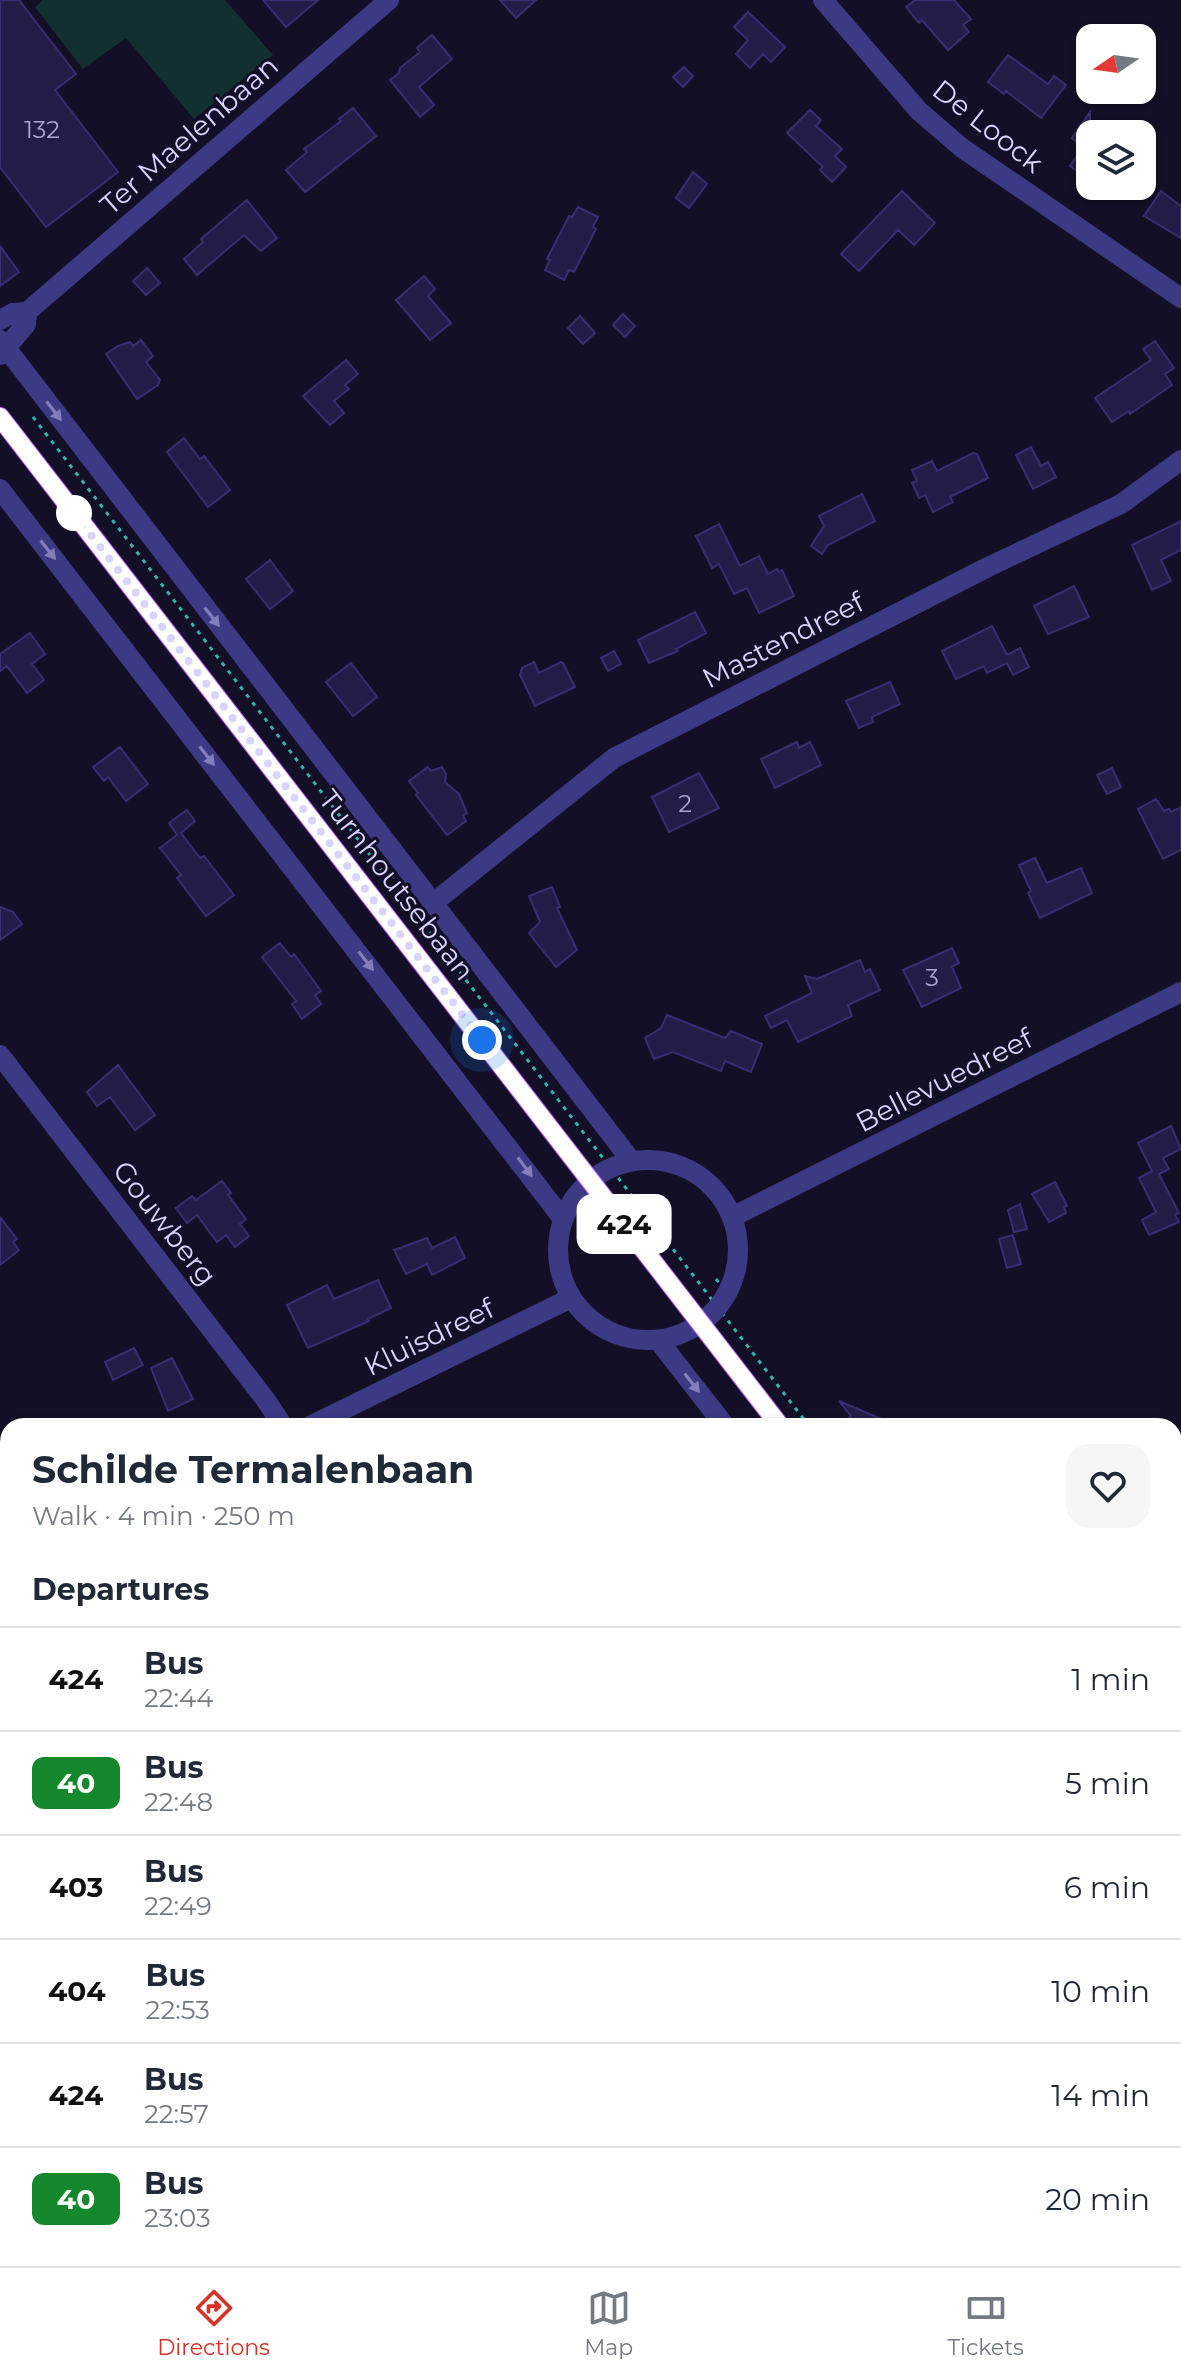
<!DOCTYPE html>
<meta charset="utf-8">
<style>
:root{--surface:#fff;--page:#f6f6f7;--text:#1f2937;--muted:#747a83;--line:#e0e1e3;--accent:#d93025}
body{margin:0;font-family:Montserrat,sans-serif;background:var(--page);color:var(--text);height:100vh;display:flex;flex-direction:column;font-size:30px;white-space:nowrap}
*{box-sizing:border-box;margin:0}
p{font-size:26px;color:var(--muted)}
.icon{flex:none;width:44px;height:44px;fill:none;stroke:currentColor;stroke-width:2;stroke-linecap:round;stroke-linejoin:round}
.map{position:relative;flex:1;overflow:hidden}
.drawer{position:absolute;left:0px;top:1418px;width:1182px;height:848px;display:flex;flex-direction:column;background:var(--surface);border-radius:24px 24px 0 0;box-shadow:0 2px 6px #0004}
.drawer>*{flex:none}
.badge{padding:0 16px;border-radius:12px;font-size:28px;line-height:52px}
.needle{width:52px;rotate:257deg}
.controls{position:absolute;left:1076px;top:24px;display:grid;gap:16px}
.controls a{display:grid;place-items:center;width:80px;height:80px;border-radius:16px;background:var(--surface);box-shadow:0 2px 6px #0004;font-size:40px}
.you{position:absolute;width:40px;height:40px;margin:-20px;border:6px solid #fff;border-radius:50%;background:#1a73e8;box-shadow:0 0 0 12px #1a73e833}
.map>.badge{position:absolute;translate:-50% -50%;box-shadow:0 0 0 4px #fff}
h2{padding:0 32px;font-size:30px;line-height:72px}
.round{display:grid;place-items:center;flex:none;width:84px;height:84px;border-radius:24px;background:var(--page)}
.overview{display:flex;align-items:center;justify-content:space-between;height:136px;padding:0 32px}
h1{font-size:38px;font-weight:700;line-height:60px}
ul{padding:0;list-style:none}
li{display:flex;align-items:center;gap:24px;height:104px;padding:0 32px;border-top:2px solid var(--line)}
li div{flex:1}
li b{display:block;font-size:30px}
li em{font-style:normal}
li .badge{min-width:88px;font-weight:700;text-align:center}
.tabs{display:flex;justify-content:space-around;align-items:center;height:112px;border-top:2px solid var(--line);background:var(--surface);font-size:22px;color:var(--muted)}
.tabs a{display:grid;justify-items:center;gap:4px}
.tabs .current{color:var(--accent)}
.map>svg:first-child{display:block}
</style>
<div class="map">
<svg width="1181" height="2266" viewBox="0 0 1181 2266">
<rect width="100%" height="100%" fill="#130f26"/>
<path fill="#12302f" d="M43 0H225L273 55 194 119 126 38 83 69 35 7Z"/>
<path fill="#241b47" stroke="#3b2d73" stroke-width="2" d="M0 0H19L76 74 55 90 118 172 46 227 0 167Z
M263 0H318L286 27Z
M500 0H536L516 18Z
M915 0H954L971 19 963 25 969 32 948 50 922 20 919 23 906 7Z
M748 12 785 47 771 62 763 54 750 68 736 54 748 40 734 27Z
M432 35 452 59 419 87 434 105 420 117 390 80 399 73 400 68 420 52 417 48Z
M1008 55 1048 84 1054 76 1066 85 1041 118 1006 91 1004 94 988 82Z
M684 67 693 76 683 87 673 77Z
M353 108 376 136 305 192 286 170 307 152 304 149 341 121 339 119Z
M810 110 821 120 816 126 842 149 835 156 846 167 832 182 820 170 823 167 787 133Z
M1090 112V180L1070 166 1083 147 1072 138Z
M693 172 707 184 689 208 676 198Z
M902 191 935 223 914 245 898 230 859 271 841 254Z
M1161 191 1181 206V238L1144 216Z
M247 200 277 238 261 251 244 235 197 275 184 259 203 242 201 239Z
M578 207 598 217 593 227 596 229 574 272 569 270 564 280 545 270 550 260 547 259 569 216 572 217Z
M0 246 19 272 0 286Z
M147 268 160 283 146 295 133 281Z
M424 276 435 289 428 296 451 323 430 340 396 300Z
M623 314 635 326 625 337 613 325Z
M580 316 595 333 583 344 568 328Z
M141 340 153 356 146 362 160 380 158 385 137 399 106 354 118 346 130 342 133 346Z
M1155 341 1174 368 1165 374 1172 385 1130 414 1129 411 1112 422 1095 398 1151 360 1143 349Z
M346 360 358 374 345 385 349 389 334 401 344 413 330 425 303 396Z
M184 438 200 459 204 456 230 490 208 507 167 452Z
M1031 447 1041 466 1048 462 1056 477 1033 489 1016 455Z
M973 453 977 454 988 478 950 497 953 502 933 512 925 495 919 498 912 483 917 481 912 470 932 461 937 471Z
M862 494 875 521 828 545 822 554 811 546 824 526 819 516Z
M1181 521V550L1161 560 1171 581 1152 590 1132 545Z
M719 524 740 566 759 556 768 574 777 569 779 572 782 570 794 596 759 613 747 588 734 594 719 564 712 568 696 536Z
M270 560 293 591 270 609 246 579Z
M1074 586 1089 617 1048 634 1034 606Z
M695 612 706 633 676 649 678 651 649 663 638 640Z
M992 626 1007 655 1020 648 1029 667 1013 675 1007 663 987 673 984 666 956 679 942 651Z
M30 633 45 654 32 664 44 680 27 693 7 666 0 671V654Z
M614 651 621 664 608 671 601 658Z
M534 662 539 673 561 662 563 663 575 687 535 706 520 675 522 668Z
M351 663 377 697 353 716 326 682Z
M890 682 900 704 872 717 873 722 859 728 846 701Z
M797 742 799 748 810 742 821 765 775 788 761 759Z
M120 747 148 784 126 801 108 777 104 781 93 767Z
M428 767 431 771 442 767 446 774 445 782 459 794 467 813 463 816 466 821 447 835 416 795 418 793 409 781Z
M1112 768 1121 787 1107 794 1097 775Z
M699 773 719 808 669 832 652 797Z
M1156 799 1164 811 1169 809 1171 812 1181 807V850L1163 859 1138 809Z
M187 810 195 821 181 833 200 858 204 856 234 895 206 916 177 878 181 875 160 848 177 835 169 823Z
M1035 858 1047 883 1081 868 1092 893 1040 918 1028 893 1031 891 1019 865Z
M552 887 560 907 557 908 577 950 556 967 529 933 540 922 529 896Z
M0 907 13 912 22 924 0 940Z
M280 943 291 957 294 954 321 991 315 995 321 1004 302 1019 292 1004 296 1001 262 957Z
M952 948 959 963 952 967 961 988 922 1007 903 970Z
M860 960 865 972 870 969 880 990 848 1005 852 1016 798 1042 787 1020 771 1028 765 1016 812 993 805 976 817 979Z
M667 1015 725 1038 731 1031 762 1044 751 1072 725 1061 721 1071 673 1052 654 1059 645 1038 661 1028Z
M118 1065 155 1115 135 1130 110 1097 97 1106 87 1092Z
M1171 1126 1181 1149 1163 1158 1169 1169 1159 1174 1179 1213 1175 1215 1179 1222 1149 1235 1142 1220 1156 1212 1139 1178 1152 1171 1138 1143Z
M222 1181 231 1193 228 1195 246 1219 240 1224 249 1236 235 1247 226 1235 217 1242 197 1215 187 1223 176 1208 192 1196 196 1200Z
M1055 1182 1067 1206 1064 1207 1066 1213 1049 1222 1032 1194Z
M1020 1204 1027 1229 1014 1232 1008 1210Z
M0 1217 17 1239 13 1242 19 1250 0 1265Z
M1013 1235 1021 1264 1007 1268 999 1239Z
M455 1237 465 1258 432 1275 427 1264 406 1274 394 1250 427 1238 432 1248Z
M378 1280 391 1308 368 1319 369 1321 308 1348 287 1305 327 1285 334 1299Z
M134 1348 143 1365 113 1380 105 1362Z
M172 1358 193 1399 168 1411 151 1368Z
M839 1401 898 1426H839L851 1416Z"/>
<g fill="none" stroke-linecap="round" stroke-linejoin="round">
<path stroke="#2fb8b0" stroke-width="3" stroke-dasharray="4 6" stroke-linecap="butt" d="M33 417 809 1426
M716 1279 727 1293
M1174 1888 1181 1897"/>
<path stroke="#3d3a85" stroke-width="20" d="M823 0 919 111 962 148 1181 298
M0 320 13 313 27 312 389 0
M0 340 630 1159
M0 355 26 324 27 312
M0 489 563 1219
M432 904 614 758 988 567 1121 504 1181 460
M0 1055 265 1399 283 1426
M558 1250a90 90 0 1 1 180 0a90 90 0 1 1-180 0Z
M732 1217 1181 992
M658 1340 725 1426
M310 1426 571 1298
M0 1580 8 1576
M1174 1680 1181 1675
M1174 2020 1181 2029
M0 2029 8 2039
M1174 2216 1181 2211
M179 2258 186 2266
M921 2258 927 2266
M1108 2266 1118 2258"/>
<path stroke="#c25bff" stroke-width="20" d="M0 417 780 1426
M1174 1928 1181 1937"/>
</g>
<defs><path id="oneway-solid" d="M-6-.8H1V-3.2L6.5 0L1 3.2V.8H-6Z" transform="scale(2)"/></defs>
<g fill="#837fbc">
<use href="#oneway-solid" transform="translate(54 411) rotate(52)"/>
<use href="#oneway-solid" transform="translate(48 550) rotate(52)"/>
<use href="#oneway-solid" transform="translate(212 617) rotate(52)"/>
<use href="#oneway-solid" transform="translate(207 756) rotate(52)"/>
<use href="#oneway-solid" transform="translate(366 961) rotate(52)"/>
<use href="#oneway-solid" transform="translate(525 1167) rotate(53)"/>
<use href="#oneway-solid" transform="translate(692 1383) rotate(52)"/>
</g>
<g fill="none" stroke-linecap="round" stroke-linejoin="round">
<g stroke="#fff" stroke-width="18">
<path id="line" d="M0 417 780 1426"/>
</g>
<use href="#line" stroke="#fff" stroke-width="12"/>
<path stroke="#d9d4ff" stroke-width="8" stroke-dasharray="0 14.4" d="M74 513 482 1040"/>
</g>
<circle fill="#fff" stroke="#fff" stroke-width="4" cx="74" cy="513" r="16"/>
<g text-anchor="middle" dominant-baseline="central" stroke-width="6" stroke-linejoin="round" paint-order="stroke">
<g font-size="24" fill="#aca6d1">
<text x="42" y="129">132</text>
<text x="685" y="803">2</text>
<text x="932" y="977">3</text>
</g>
<g font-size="28" fill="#d9d4ff" stroke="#130f26">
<text transform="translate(988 126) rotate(38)">De Loock</text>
<text transform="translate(189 135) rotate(-41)">Ter Maelenbaan</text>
<text transform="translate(783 640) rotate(-27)">Mastendreef</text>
<text transform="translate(397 885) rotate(52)">Turnhoutsebaan</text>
<text transform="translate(944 1080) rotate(-27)">Bellevuedreef</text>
<text transform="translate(165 1223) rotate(52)">Gouwberg</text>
<text transform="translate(429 1337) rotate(-26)">Kluisdreef</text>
</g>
</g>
</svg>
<div class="controls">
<a><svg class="needle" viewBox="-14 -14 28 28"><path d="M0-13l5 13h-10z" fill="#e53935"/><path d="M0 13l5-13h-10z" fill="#747a83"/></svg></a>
<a><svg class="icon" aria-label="layers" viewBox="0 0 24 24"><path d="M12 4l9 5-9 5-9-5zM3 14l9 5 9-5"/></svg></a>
</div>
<div class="you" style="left:482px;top:1040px"></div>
<b class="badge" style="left:624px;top:1224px;background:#fff;color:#111">424</b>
<section class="drawer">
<div class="overview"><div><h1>Schilde Termalenbaan</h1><p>Walk · 4 min · 250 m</p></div><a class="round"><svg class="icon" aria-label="heart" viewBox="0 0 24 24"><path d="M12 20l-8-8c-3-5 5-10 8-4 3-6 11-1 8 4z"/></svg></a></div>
<h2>Departures</h2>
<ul>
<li><span class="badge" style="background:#fff;color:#111">424</span><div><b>Bus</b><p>22:44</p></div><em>1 min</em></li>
<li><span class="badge" style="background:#15882e;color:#fff">40</span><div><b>Bus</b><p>22:48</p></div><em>5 min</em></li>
<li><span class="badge" style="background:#fff;color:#111">403</span><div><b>Bus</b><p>22:49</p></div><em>6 min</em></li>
<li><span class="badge" style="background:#fff;color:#111">404</span><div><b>Bus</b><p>22:53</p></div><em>10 min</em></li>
<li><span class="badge" style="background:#fff;color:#111">424</span><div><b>Bus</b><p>22:57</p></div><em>14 min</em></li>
<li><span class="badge" style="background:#15882e;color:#fff">40</span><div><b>Bus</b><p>23:03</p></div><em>20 min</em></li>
</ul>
</section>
</div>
<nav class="tabs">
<a class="current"><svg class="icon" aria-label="directions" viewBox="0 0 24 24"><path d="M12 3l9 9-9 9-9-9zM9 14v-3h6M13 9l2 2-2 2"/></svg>Directions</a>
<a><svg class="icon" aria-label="map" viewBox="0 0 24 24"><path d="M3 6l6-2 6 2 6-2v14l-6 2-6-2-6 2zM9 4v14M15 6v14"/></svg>Map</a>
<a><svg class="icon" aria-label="tickets" viewBox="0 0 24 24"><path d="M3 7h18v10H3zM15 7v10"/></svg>Tickets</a>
</nav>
